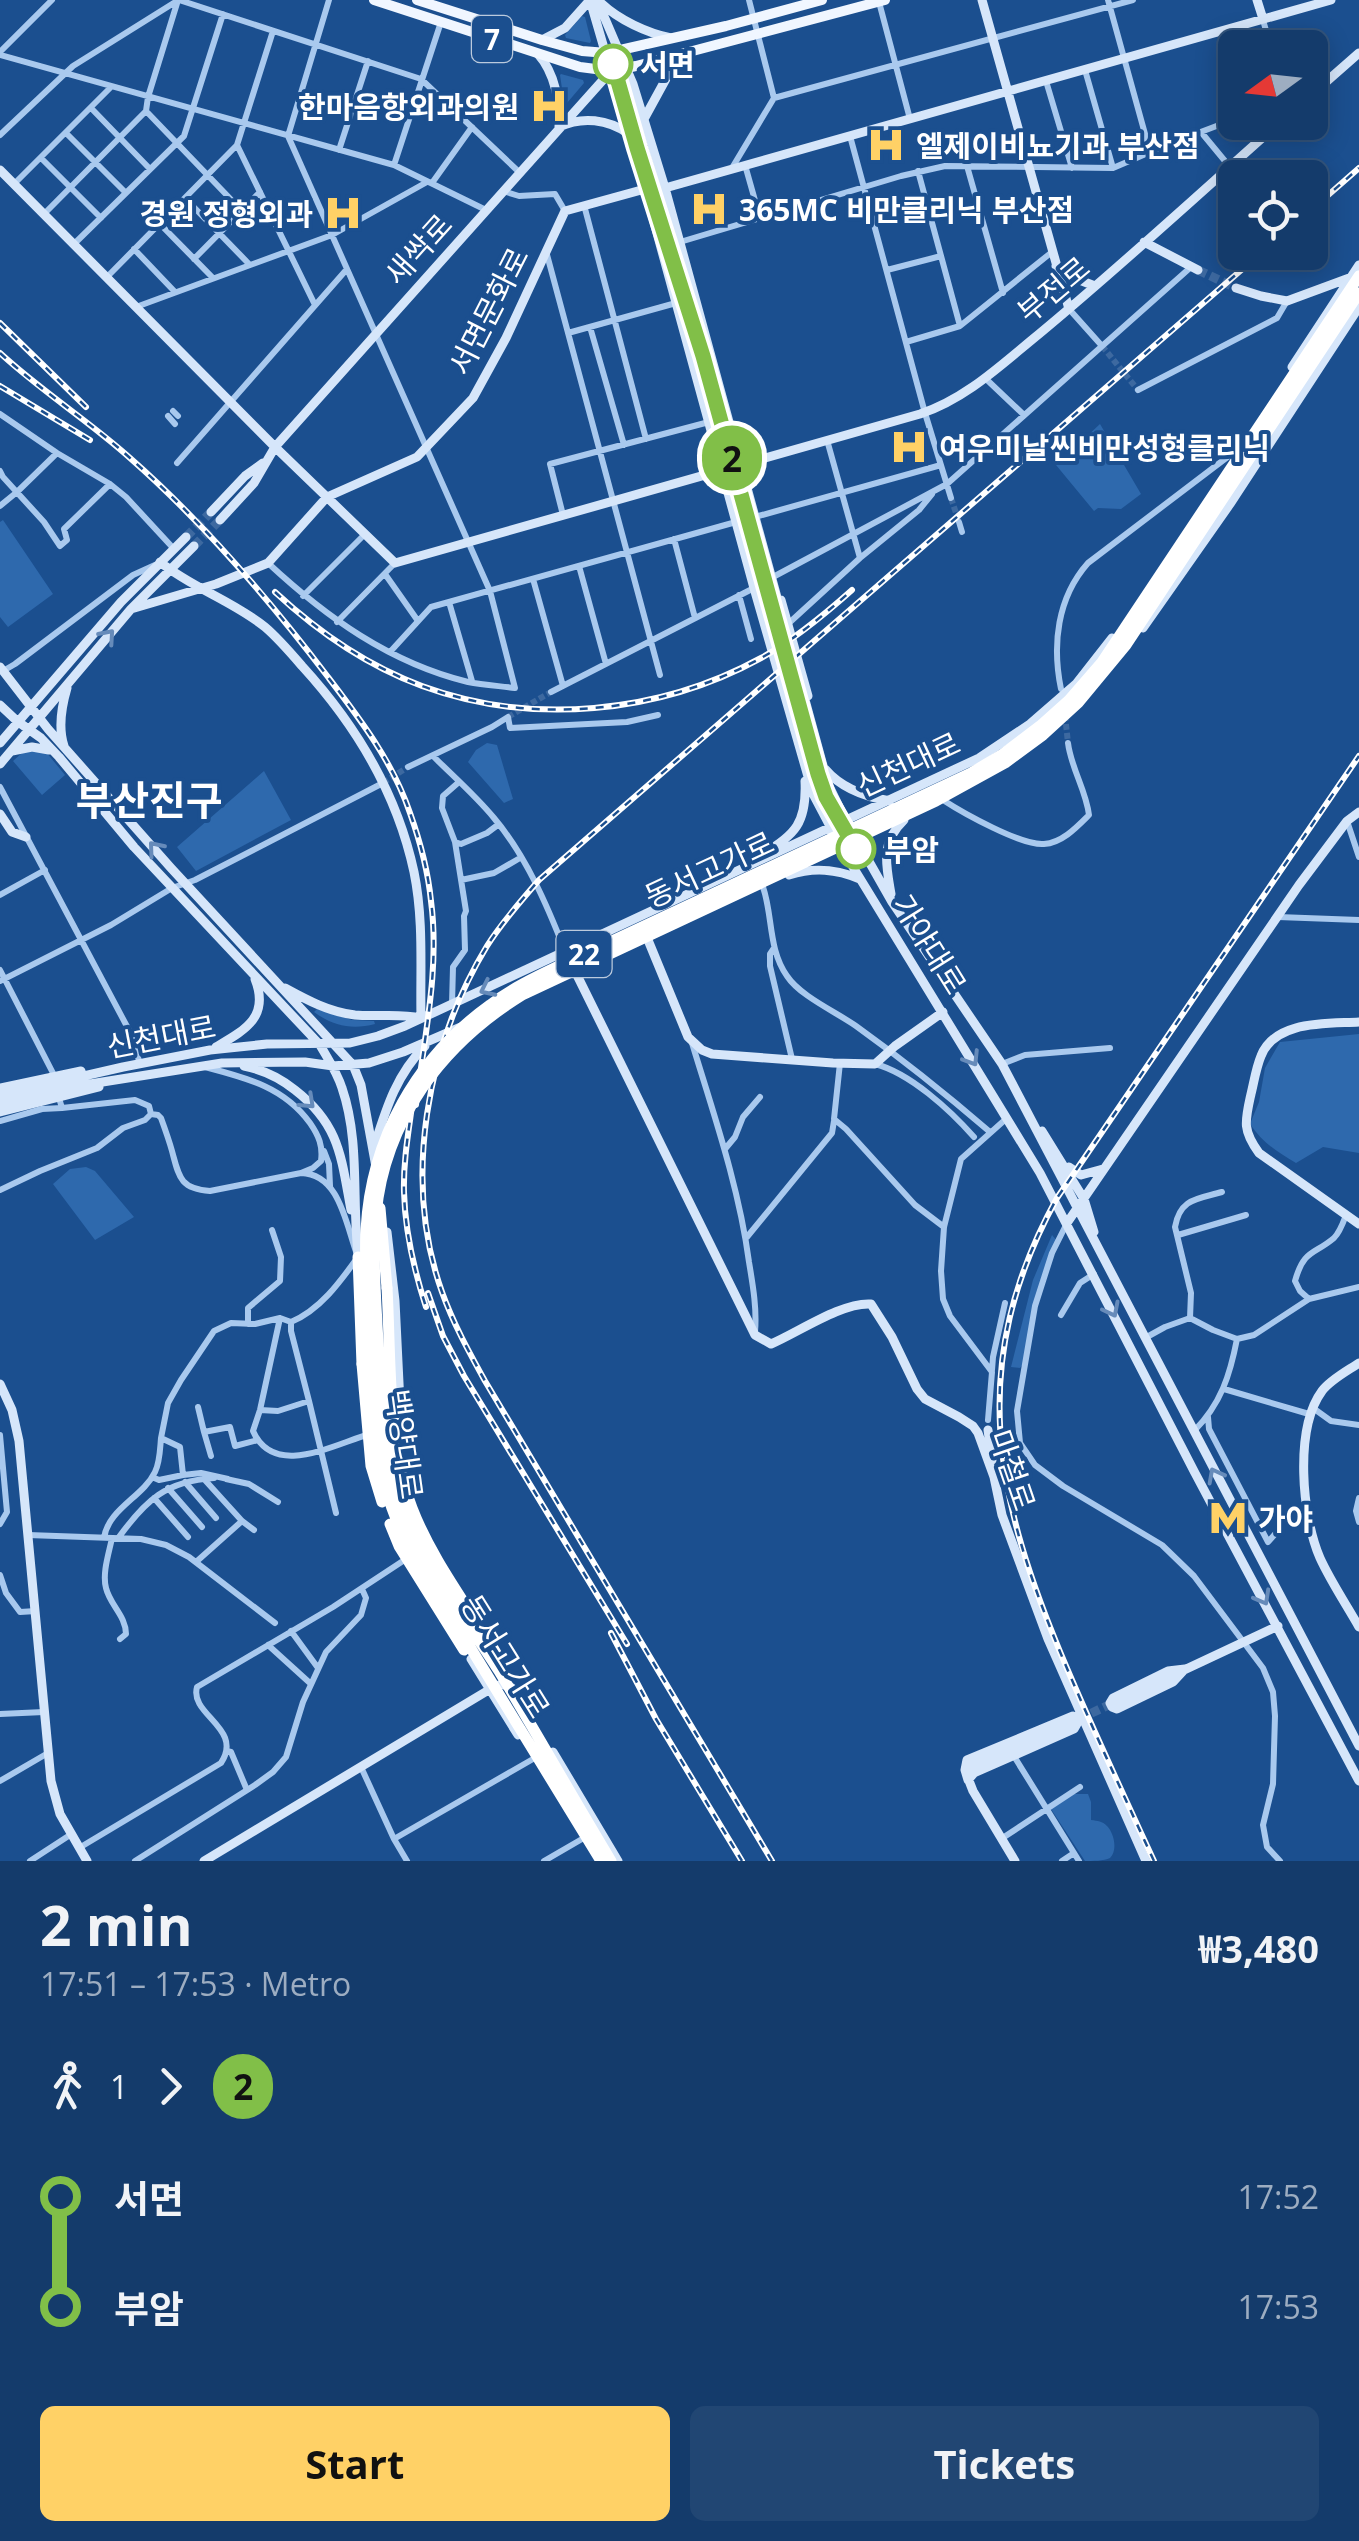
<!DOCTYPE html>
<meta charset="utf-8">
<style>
:root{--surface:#143b6b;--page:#214673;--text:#f1f3f6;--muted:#9dadc1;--line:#33557e;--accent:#ffd166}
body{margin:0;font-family:"Open Sans","Noto Sans KR",sans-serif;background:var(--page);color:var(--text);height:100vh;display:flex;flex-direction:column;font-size:38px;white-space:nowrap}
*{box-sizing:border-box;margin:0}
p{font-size:32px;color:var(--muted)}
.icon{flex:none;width:55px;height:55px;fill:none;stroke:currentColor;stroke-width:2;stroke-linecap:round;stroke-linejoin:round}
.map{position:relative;height:1861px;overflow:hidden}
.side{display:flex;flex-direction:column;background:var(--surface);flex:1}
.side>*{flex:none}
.badge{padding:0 20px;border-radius:32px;font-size:35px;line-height:65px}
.needle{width:65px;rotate:255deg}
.buttons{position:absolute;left:1218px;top:30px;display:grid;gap:20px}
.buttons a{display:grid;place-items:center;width:110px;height:110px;border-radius:15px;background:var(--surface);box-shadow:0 5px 25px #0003,0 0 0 2px var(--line);font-size:50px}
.map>.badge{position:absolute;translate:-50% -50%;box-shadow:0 0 0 5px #fff}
.legs{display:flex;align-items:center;gap:15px;height:110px;padding:0 40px;font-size:32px}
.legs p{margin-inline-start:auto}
.headline{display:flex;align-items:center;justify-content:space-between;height:170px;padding:0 40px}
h1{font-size:55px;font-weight:700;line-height:75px}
.cta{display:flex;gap:20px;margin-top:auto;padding:20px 40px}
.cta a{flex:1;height:115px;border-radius:15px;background:var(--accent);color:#111;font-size:40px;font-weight:700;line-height:115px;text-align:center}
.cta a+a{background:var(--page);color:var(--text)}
ul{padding:0 40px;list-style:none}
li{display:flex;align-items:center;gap:35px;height:110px;font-size:38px}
li i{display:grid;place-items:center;width:15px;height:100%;margin:0 12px;background:currentColor}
li i::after{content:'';width:25px;height:25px;margin:-12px;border:8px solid;border-radius:50%;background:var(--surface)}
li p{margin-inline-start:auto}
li:first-child i{background:linear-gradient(#0000 50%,currentColor 0)}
li:last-child i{background:linear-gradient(currentColor 50%,#0000 0)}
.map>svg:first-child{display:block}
</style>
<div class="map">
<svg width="1359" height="1861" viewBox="0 0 1359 1861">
<rect width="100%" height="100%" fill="#1b4f8f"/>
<path fill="#2e69ad" d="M582 16 585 17 591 41 590 43 566 38 565 35Z
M561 74 583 80 584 83 567 103 564 102 560 75Z
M1100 424 1141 494 1121 509 1098 508 1094 511 1056 465Z
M3 520 53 594 8 627 0 617V522Z
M487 743 497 745 513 799 504 803 468 762 476 750Z
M42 750 46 752 65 775 42 795 13 761 23 752Z
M264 771 291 820 196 871 177 847Z
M317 1009 352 1020 374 1021 375 1024C352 1030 333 1026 314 1012Z
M1359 1034V1153L1323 1147 1296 1163C1277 1152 1262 1142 1250 1124L1259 1102 1265 1068 1280 1042Z
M86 1167 95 1171 134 1217 95 1240 53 1184 70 1169Z
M1052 1235 1058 1242 1035 1306 1026 1360 1020 1368 1011 1367 1033 1280Z
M1074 1794H1088L1091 1802V1820C1098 1821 1102 1821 1107 1826 1114 1833 1118 1850 1110 1858 1104 1861 1092 1861 1085 1861L1051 1809Z"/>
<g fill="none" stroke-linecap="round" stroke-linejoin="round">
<path stroke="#3d69a0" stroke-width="6" stroke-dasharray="6 3" stroke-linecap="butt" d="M1102 346 1138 390
M951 498 959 522
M1065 715 1068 743
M508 717 551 692
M383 783 408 767"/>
<path stroke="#3d69a0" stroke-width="9" stroke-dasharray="9 4.5" stroke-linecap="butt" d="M1198 270 1236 288
M186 537 211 512
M194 546 220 520
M1079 1719 1115 1702"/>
<path stroke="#a9c9ee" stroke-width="6" d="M179 0 421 79 519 172
M749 0 774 98
M1108 0 1150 152
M879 2 910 119
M1263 20 1271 48
M0 52 52 0
M0 55 394 165 486 210
M1085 70 1113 168
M1046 81 1072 168
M91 108 150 169
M146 111 242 211
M1201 132 1239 178
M66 133 126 193
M0 135 73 66 177 1
M850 136 925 413 951 498
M237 145 315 305
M339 150 368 61
M41 158 101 218
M394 165 441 22
M745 165 760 218
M967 166 1003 293
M732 168 774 98 1133 0
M918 171 960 326
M432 183 472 127
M14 184 111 87
M503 191 519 196 555 194 565 211
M185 198 249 264
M584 205 646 439
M44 214 146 111 148 97 178 0
M160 224 213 278
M680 242 901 176 945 166 1113 168 1169 144 1235 119
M74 244 184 136 223 14
M134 249 175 292
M546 251 660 675
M194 259 260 192
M887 270 941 256
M107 277 237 145 273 31
M136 307 332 235 427 182
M1069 309 1102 346
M590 327 624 445
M568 333 676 303
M906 342 960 326 1052 252
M985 378 1024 415
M1138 390 1277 318 1287 301
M173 411 178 416
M0 414 57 453 110 484 126 497 174 549
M168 416 175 424
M827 440 860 558
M177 463 347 269
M0 471 3 477 44 522 60 546 67 540 64 529 110 484
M0 506 17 492 57 453
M563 515 550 464 709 422
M755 517 941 465
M959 522 962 532
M674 539 695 618
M268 563C326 617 390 663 468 682 483 685 500 686 515 688L490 591 288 136 329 0
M579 566 606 664
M385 574 418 621
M773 577 947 484 1191 267
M533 579 563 686
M739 595 751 639
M303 596 365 534
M449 602 472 681
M337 622 395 563
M789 623 860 558 919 510 932 494
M390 652 431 607 736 522
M3 671 15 664 133 575 155 565
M1061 689C1052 645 1057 598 1088 563L1238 449
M551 692 754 588
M433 756C453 776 476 796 494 818 526 856 547 905 565 951
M408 767 492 727 508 717 510 728 627 722 658 715
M0 787 131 1034 140 1064
M943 800C963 813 1022 846 1044 844 1062 843 1077 827 1089 815 1086 790 1071 768 1068 743
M1347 821 1359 857
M455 842 461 844 487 833 499 824
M461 880 494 873 520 858
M763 887C773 916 768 949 787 976 800 996 836 1012 856 1026 902 1059 947 1095 990 1132
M0 895 45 870
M1278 917 1359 920
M774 948 770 954V966L792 1059
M0 970 55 1077
M0 981 111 925 172 888 195 880 383 783
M452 1004 453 967 465 950 464 916 466 911 455 842 442 808 443 796 459 782
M692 1043C714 1115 739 1187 749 1262 753 1286 757 1309 755 1332
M840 1063 834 1119 846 1129 915 1205 944 1227
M875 1064C910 1073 950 1110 974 1137
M1002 1064 1025 1055 1110 1048
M59 1098 62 1108 135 1100 149 1106 151 1114 158 1115 161 1118C165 1129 169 1140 172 1151 179 1177 180 1189 210 1191L301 1173 313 1168 321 1161C323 1146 319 1136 310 1123 284 1087 247 1078 205 1067
M0 1121 42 1109 62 1108
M725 1149 735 1137 743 1117 760 1097
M324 1151 329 1164 330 1186
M0 1190 40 1171 97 1148 123 1128 145 1120 151 1114
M1066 1225 1052 1253 1035 1306 1017 1411 1020 1443 1035 1465 1063 1486 1162 1545 1194 1576 1263 1668 1273 1692 1275 1716 1273 1784 1263 1825 1267 1847 1280 1861
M1178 1235 1246 1215
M747 1237 832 1133 834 1121
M1309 1299 1300 1291 1295 1281C1304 1249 1314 1255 1334 1238 1340 1232 1343 1223 1346 1215
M1061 1315 1080 1283 1094 1274
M280 1318 260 1410 253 1431C274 1479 334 1444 370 1434
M1190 1318 1191 1293 1175 1227C1180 1198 1198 1199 1222 1192
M291 1322V1331L309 1401
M248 1324V1308L280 1281 281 1257 272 1230
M1145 1338 1165 1327 1190 1318 1213 1330 1237 1339 1254 1335 1309 1299 1359 1287
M992 1370 993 1357 1005 1303
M1224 1389 1309 1414
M198 1407 204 1432
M1313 1408 1331 1421 1359 1425
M260 1410 278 1411 309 1401 336 1513
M1208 1417 1209 1429 1268 1542 1276 1533
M988 1420 992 1372 950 1316 943 1299 941 1271 944 1227 961 1159 1007 1118
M1194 1431C1221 1404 1230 1375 1237 1339
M0 1435 7 1512 0 1524
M211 1456 204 1432 230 1427 235 1446 258 1440
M152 1477 159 1480 183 1475
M204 1479 242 1521 254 1530
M226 1479 249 1484 278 1502
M228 1479 201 1473 183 1475 180 1447 161 1438 168 1403 181 1380 214 1331 231 1323 255 1324 280 1318 291 1322C320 1310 340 1282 358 1257 346 1227 341 1174 301 1173
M185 1482 216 1518
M168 1488 202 1527
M154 1498 188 1537
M1359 1498 1356 1511 1359 1522
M28 1535 141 1539 166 1545 189 1557 275 1623
M119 1537C146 1500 166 1481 214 1478
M104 1538C108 1509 143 1497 155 1472 160 1462 160 1449 161 1438
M112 1538C109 1553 102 1573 106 1588 110 1605 126 1616 126 1634L120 1639
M196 1562 242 1521
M0 1575 6 1593 20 1612 36 1611
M291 1631 318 1668
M268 1645 311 1684
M0 1714 44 1712
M227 1751 231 1752 247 1790
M1012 1753 1079 1861
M361 1767 394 1839 407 1861
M0 1781 48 1753
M394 1839 533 1759
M1001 1839 1080 1787
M79 1848 221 1763C244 1728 189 1715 197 1687L333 1607 409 1557
M30 1861 70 1835
M135 1861 255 1785 273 1772 286 1757 303 1702 326 1652 361 1615 366 1598 362 1589
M544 1861 582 1839
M1062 1861 1074 1853"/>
<path stroke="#d6e6fa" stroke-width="9" d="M590 0 645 189 754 588 813 794 842 849 1040 1173 1195 1473 1359 1781
M597 0 633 84 665 188 828 784 846 821 892 902 1002 1064 1359 1746
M982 0 1069 309
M1257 0 1263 19
M601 3C619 20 647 33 671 38
M542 40 565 28 590 0
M538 54C555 73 560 102 559 127 582 116 608 119 629 134
M1310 96 1359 53
M644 119 679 55
M0 170 275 447 395 563 920 414C966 399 1002 364 1039 334 1121 266 1200 193 1280 122
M665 188 1331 0
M1144 242 1198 270
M1056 266 1082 281 1095 286
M1236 288 1261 296 1287 301 1352 277
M1292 367 1359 265
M211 512 245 476 263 463
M220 520 254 483 275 447 611 71
M160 562C192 588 233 601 265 627 278 638 290 652 302 666 356 725 397 793 414 872 424 921 420 969 421 1018
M781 600 808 696
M131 609 216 584 268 563 327 497 417 457 473 398 506 338 565 211 645 189
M1143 628 1230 504 1359 307
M0 667 48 729 171 868 353 1065 361 1085 376 1167
M0 705 17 721 41 738 59 757 134 847 320 1045C328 1059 337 1072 342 1088 361 1143 351 1205 359 1262
M0 743 121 602 186 537
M64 746C58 728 62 705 67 688
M12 751 32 747 49 750
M0 764 131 609 194 546
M825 769C841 788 866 797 890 801
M0 814 12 832 26 837
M761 855C796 835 807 822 805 781
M789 875C814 867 836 869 860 879
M891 894C886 864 880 843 904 820
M648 940 688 1037 702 1050 712 1054 833 1063 875 1064 895 1046 943 1012
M573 967 755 1335 771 1344C799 1332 842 1302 871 1304L892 1337 917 1389 925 1399 959 1417 973 1426 978 1433 994 1477 1002 1515 1048 1639 1146 1861
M285 988C307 1000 329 1012 355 1015 377 1017 399 1013 421 1018
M1359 1022C1327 1024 1275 1020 1261 1056 1256 1068 1254 1082 1251 1094 1245 1121 1242 1130 1259 1153L1359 1224
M216 1047C245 1030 270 1017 255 979
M244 1066C264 1070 279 1077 295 1090 340 1125 341 1157 351 1210
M0 1088 81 1071
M0 1095 123 1067 210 1050 267 1044 350 1043 378 1036 405 1026 979 758 1030 724 1076 684 1112 638
M0 1104 90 1084 222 1063 305 1062 333 1066 369 1063 403 1052 461 1027
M0 1112 99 1087
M1042 1131 1084 1199 1094 1232
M374 1147C386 1109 396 1075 425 1046
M1069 1167 1081 1175 1103 1169
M1067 1223 1299 885 1347 821 1359 812
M387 1232 395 1301 402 1445
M1359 1363C1347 1371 1330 1380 1322 1391 1294 1429 1302 1517 1320 1558 1331 1582 1346 1604 1359 1627
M0 1384 12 1410 19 1441 51 1781 60 1814 87 1861
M988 1430 992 1460
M471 1659 518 1735
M1185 1669 1173 1682 1117 1709 1112 1707 1110 1703 1113 1698 1168 1671Z
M1118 1701 1278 1626
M1073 1716 1078 1722 1074 1729 974 1773 968 1780 965 1770 967 1760Z
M553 1752 618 1861
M204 1861 492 1688 502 1684 512 1688
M1015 1861 973 1791 966 1773 969 1767 976 1763 1070 1723"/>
<path stroke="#f0f6ff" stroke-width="10" d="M374 0 580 67 611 71 636 66 885 0
M417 0 542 40 582 51 607 53 726 26 822 0"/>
<path stroke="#fff" stroke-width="11" d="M380 1208 387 1288
M358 1257 362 1364"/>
<g stroke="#fff" stroke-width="6">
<path id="rail" d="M1310 211 1359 168
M0 323 86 407
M0 353C41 391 89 421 130 458 204 523 268 598 328 677 360 719 393 762 410 813 420 841 428 871 431 901 440 970 424 1037 416 1105
M0 386 90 440
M275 592C317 631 368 666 422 686 531 726 659 714 761 658 794 640 824 615 852 590
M414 1091C410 1124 403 1158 404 1192 405 1231 414 1270 426 1307
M428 1293 443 1336 464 1376 627 1644
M611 1633 656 1719 742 1861
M772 1861 485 1381C469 1352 453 1323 442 1292 402 1180 427 1045 487 946 502 922 521 901 539 880L1262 252
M1154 1861C1124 1796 1094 1732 1066 1666 995 1499 965 1365 1057 1198L1359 756"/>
</g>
<use href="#rail" stroke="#1b4f8f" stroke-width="2.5" stroke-dasharray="8" stroke-linecap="butt"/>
<path stroke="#fff" stroke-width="11" d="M387 1288C391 1358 387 1443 412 1508 432 1560 468 1606 496 1653
M362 1364 371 1466 382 1502
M390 1524 399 1546 464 1650
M601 1861 407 1544C374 1478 373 1415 370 1344 368 1306 364 1268 366 1230 371 1139 416 1058 490 1005 512 988 538 976 563 964L971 773 1003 754 1040 726 1069 700 1102 662 1359 276
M611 1861C573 1798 537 1734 499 1671 466 1618 423 1567 401 1508 381 1456 381 1399 378 1343 376 1301 372 1257 376 1214 385 1119 443 1044 522 995L936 801 1005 763 1043 735 1078 703 1126 645 1359 293"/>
</g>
<defs><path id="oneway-chevron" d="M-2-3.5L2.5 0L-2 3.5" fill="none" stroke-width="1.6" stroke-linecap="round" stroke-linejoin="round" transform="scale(2.5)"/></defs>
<g stroke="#668bba">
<use href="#oneway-chevron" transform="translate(108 636) rotate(-49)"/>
<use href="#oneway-chevron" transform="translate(155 848) rotate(-130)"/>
<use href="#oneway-chevron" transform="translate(487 989) rotate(154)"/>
<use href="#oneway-chevron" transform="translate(972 1059) rotate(58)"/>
<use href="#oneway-chevron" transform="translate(308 1102) rotate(43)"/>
<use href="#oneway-chevron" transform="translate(1112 1310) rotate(63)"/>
<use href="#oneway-chevron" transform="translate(1215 1475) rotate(-118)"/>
<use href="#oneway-chevron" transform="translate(1263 1598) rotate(61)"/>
</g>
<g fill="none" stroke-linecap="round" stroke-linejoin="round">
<g stroke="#fff" stroke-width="22">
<path id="line-1" d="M613 64 637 148 703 356 818 774 826 797 856 849"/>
</g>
<use href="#line-1" stroke="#81bf48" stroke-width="15"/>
</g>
<defs>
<g id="hospital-bare" transform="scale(3)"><path d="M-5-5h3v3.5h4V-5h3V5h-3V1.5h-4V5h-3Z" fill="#ffd166" stroke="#1b4f8f" stroke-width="2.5" paint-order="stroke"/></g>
<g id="metro-bare" transform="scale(3)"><path d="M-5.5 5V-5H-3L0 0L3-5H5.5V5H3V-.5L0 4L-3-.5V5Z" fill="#ffd166" stroke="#1b4f8f" stroke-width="2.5" paint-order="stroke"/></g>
</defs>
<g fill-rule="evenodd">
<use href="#hospital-bare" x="549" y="106"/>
<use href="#hospital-bare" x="886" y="145"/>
<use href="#hospital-bare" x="709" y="209"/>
<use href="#hospital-bare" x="343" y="213"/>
<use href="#hospital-bare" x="909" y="447"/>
<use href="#metro-bare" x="1228" y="1518"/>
</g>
<g fill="#fff" stroke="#81bf48" stroke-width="5">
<circle cx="613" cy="64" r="18"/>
<circle cx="856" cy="849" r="18"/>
</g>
<g text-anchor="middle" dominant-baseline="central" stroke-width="8" stroke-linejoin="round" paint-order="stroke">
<g fill="#1b4f8f" stroke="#bbcadd" stroke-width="2.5">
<rect x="472" y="16" width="40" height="46" rx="8"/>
<rect x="556.5" y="931" width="55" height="46" rx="8"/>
</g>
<g font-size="28" font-weight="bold" fill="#fff">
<text x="492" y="39">7</text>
<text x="584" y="954">22</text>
</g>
<g font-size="30" font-weight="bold" fill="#fff" stroke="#1b4f8f" text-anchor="start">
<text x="640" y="64">서면</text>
<text x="884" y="849">부암</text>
</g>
<g font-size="30" font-weight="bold" fill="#fff" stroke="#1b4f8f" text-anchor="start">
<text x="519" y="106" text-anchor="end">한마음항외과의원</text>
<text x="916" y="145">엘제이비뇨기과 부산점</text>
<text x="739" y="209">365MC 비만클리닉 부산점</text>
<text x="313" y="213" text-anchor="end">경원 정형외과</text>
<text x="939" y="447">여우미날씬비만성형클리닉</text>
<text x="1258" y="1518">가야</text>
</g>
<g font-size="30" fill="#fff" stroke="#1b4f8f">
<text transform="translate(418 249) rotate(-48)">새싹로</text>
<text transform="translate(1053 289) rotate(-40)">부전로</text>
<text transform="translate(488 311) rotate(-63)">서면문화로</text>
<text transform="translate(908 764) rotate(-25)">신천대로</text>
<text transform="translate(709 869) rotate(-25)">동서고가로</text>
<text transform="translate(930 944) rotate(58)">가야대로</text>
<text transform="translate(161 1036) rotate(-11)">신천대로</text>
<text transform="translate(405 1444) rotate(82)">백양대로</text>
<text transform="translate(1013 1470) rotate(71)">마철로</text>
<text transform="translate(506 1656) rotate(58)">동서고가로</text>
</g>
<g font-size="40" font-weight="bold" fill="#fff" stroke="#1b4f8f">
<text x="149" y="799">부산진구</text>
</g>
</g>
</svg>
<div class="buttons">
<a><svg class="needle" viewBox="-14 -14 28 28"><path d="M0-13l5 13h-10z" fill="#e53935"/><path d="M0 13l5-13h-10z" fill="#9dadc1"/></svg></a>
<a><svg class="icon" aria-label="locate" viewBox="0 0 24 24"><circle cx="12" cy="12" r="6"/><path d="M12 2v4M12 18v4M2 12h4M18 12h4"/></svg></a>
</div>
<b class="badge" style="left:732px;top:458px;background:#81bf48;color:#111">2</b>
</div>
<section class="side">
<div class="headline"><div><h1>2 min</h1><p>17:51 – 17:53 · Metro</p></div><b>₩3,480</b></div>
<div class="legs"><svg class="icon" aria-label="walk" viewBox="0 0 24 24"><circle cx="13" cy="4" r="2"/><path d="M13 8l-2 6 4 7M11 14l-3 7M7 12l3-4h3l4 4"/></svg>1<svg class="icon" aria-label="forward" viewBox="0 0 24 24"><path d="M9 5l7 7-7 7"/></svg><b class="badge" style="background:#81bf48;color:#111">2</b></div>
<ul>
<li><i style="color:#81bf48"></i><b>서면</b><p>17:52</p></li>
<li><i style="color:#81bf48"></i><b>부암</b><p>17:53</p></li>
</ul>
<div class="cta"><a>Start</a><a>Tickets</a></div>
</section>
